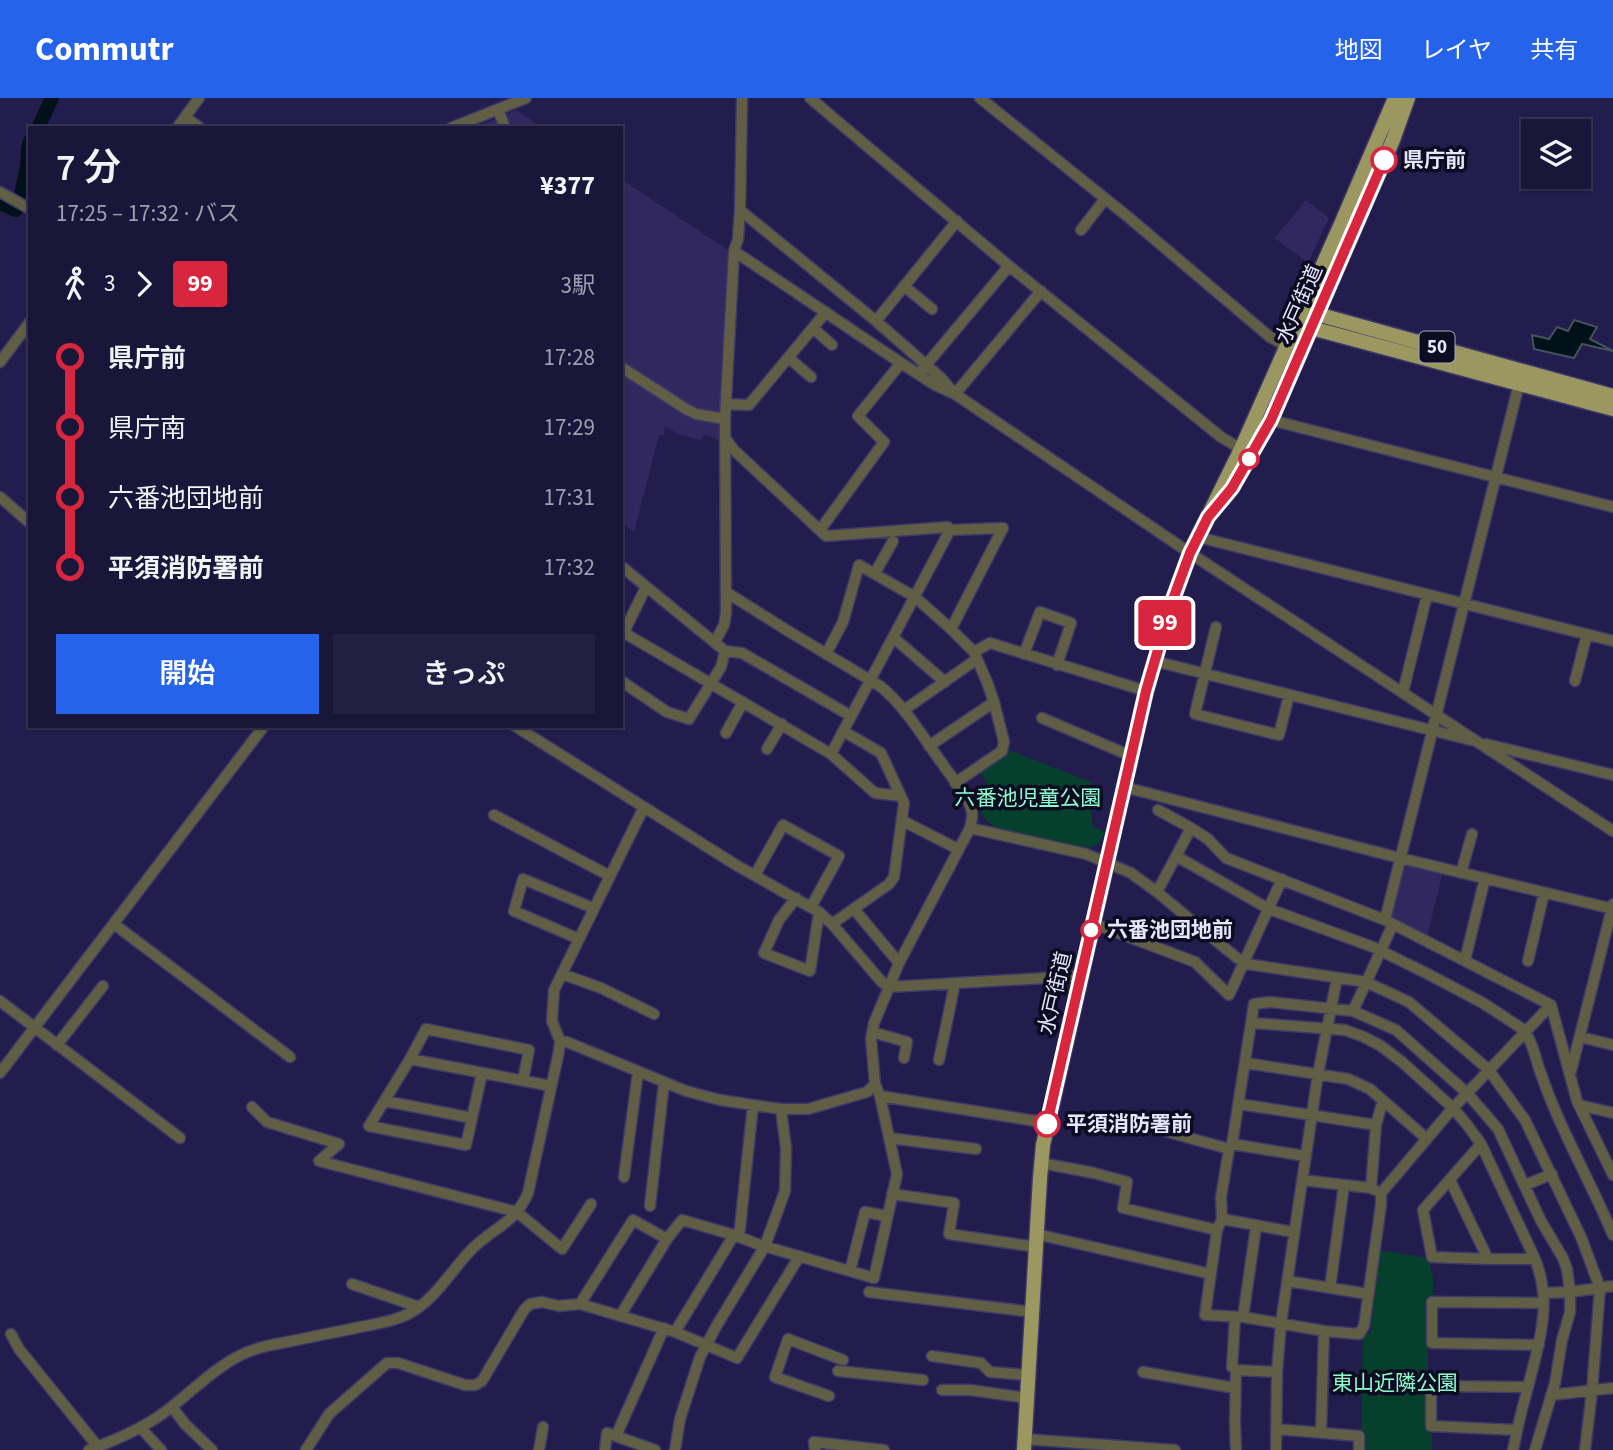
<!DOCTYPE html>
<html lang="ja">
<meta charset="utf-8">
<style>
:root{--surface:#1a163a;--page:#231f42;--text:#f1f3f6;--muted:#9f9faf;--line:#383554;--accent:#2563eb}
body{margin:0;font-family:"Source Sans 3","Noto Sans JP",sans-serif;background:var(--page);color:var(--text);height:100vh;display:flex;flex-direction:column;font-size:26px;white-space:nowrap}
*{box-sizing:border-box;margin:0}
p{font-size:23px;color:var(--muted)}
.icon{flex:none;width:38px;height:38px;fill:none;stroke:currentColor;stroke-width:2;stroke-linecap:round;stroke-linejoin:round}
.map{position:relative;flex:1;overflow:hidden}
.side{position:absolute;left:28px;top:28px;width:595px;height:602px;display:flex;flex-direction:column;background:var(--surface);border-radius:0px;box-shadow:0 2px 5px #0004,0 0 0 2px var(--line)}
.side>*{flex:none}
.badge{padding:0 14px;border-radius:5px;font-size:24px;line-height:46px}
.buttons{position:absolute;left:1521px;top:21px;display:grid;gap:14px}
.buttons a{display:grid;place-items:center;width:70px;height:70px;border-radius:0px;background:var(--surface);box-shadow:0 2px 5px #0004,0 0 0 2px var(--line);font-size:35px}
.map>.badge{position:absolute;translate:-50% -50%;box-shadow:0 0 0 4px #fff}
.legs{display:flex;align-items:center;gap:10px;height:77px;padding:0 28px;font-size:23px}
.legs p{margin-inline-start:auto}
.overview{display:flex;align-items:center;justify-content:space-between;height:119px;padding:0 28px}
h1{font-size:38px;font-weight:600;line-height:52px}
.primary-button{display:flex;gap:14px;margin-top:auto;padding:14px 28px}
.primary-button a{flex:1;height:80px;border-radius:0px;background:var(--accent);color:#fff;font-size:28px;font-weight:600;line-height:80px;text-align:center}
.primary-button a+a{background:var(--page);color:var(--text)}
ul{padding:0 28px;list-style:none}
li{display:flex;align-items:center;gap:24px;height:70px;font-size:26px}
li i{display:grid;place-items:center;width:10px;height:100%;margin:0 9px;background:currentColor}
li i::after{content:'';width:18px;height:18px;margin:-9px;border:5px solid;border-radius:50%;background:var(--surface)}
li p{margin-inline-start:auto}
li:first-child i{background:linear-gradient(#0000 50%,currentColor 0)}
li:last-child i{background:linear-gradient(currentColor 50%,#0000 0)}
header{display:flex;align-items:center;gap:42px;box-sizing:border-box;height:98px;padding:0 35px;background:var(--accent);color:#fff}
header strong{font-size:33px}
nav{display:flex;gap:38px;margin-inline-start:auto;font-size:24px}
.map>svg:first-child{display:block}
</style>
<header>
<strong>Commutr</strong>
<nav><a>地図</a><a>レイヤ</a><a>共有</a></nav>
</header>
<div class="map">
<svg width="1613" height="1352" viewBox="0 0 1613 1352">
<rect width="100%" height="100%" fill="#231d4e"/>
<path fill="#30285e" d="M516 12 543 30H472L501 19Z
M621 81 728 152 719 342 704 337 701 342 678 336 665 328 664 337H659L634 434 621 424Z
M1306 102 1329 120 1308 165 1275 140Z
M1403 763 1443 773 1427 839 1393 822 1389 818Z"/>
<path fill="#063f2c" d="M1009 652 1091 684V716L1093 729 1105 733C1102 741 1100 747 1091 749 1082 751 1011 736 1000 731 986 726 978 711 971 699L988 687 979 673Z
M1380 1152 1428 1160 1433 1181V1200H1428V1333L1432 1335V1352H1363L1361 1334 1363 1236H1370Z"/>
<path fill="#00111a" stroke="#45515d" stroke-width="2" d="M1574 222 1597 229 1590 241 1613 253 1582 246 1574 260 1534 251 1532 237 1549 241 1557 229 1568 233Z"/>
<g fill="none" stroke-linecap="round" stroke-linejoin="round">
<path stroke="#00111a" stroke-width="14" d="M38 30 52 0
M21 96 27 69 28 50 30 43
M0 105 16 112 17 109"/>
<g stroke="#3e3966" stroke-width="13">
<path id="minor" d="M810 0 1009 168 1221 339 1241 351
M980 0 1127 118 1270 239 1287 248
M498 11 505 30
M185 19 200 30
M177 30 199 0
M451 30 526 0
M0 94 30 111
M740 112 876 223 941 280 953 294
M1081 132 1105 101
M734 153 901 265 935 287 955 296 1190 455 1613 733
M904 188 932 211
M876 223 957 123
M813 230 832 247
M789 260 811 279
M0 264 30 224
M621 269 686 311 696 316 725 321
M921 273 1009 168
M955 296 1041 193
M726 306 749 307 826 214
M1271 322 1613 409
M725 340 734 352 826 438 948 429 950 432 1003 430 951 531
M0 399 30 425
M820 432 884 344 858 318 901 265
M1198 439 1613 543
M621 468 725 553 742 555 851 618
M875 475 893 443
M1216 529 1195 616 1279 637 1289 597
M621 533 831 656 875 695 901 698
M624 534 646 489
M894 540 945 584
M715 544 724 527 726 515 725 321 734 153 738 141 740 112 742 0
M974 554 990 545 1146 593
M826 556 843 524 859 467 915 499 951 531 974 554 987 584 994 604 1004 644 1002 653 955 685
M1024 556 1040 514 1071 525 1057 567
M1154 563 1471 642
M621 583 667 614 689 621 721 569 725 553
M1575 583 1587 536
M1403 594 1427 497
M904 612 977 561
M1042 620 1131 658
M515 628 736 767 819 814 832 826 881 883 888 889 1080 878
M726 635 743 604
M1486 646 1613 677
M929 648 994 604
M767 651 782 626
M831 656 950 432
M1124 689 1400 760 1613 811
M1158 712 1191 730
M494 717 610 778
M903 723 958 751
M970 730 1086 756 1131 775 1157 794 1237 860 1247 866 1366 884 1409 904 1488 971 1525 1022 1581 1139 1600 1190 1592 1293 1585 1352
M1176 758 1269 811 1373 849 1426 875 1483 905 1521 930C1532 940 1535 959 1540 973 1559 1030 1590 1082 1613 1137
M1461 775 1472 736
M755 777 783 727 839 758 811 809
M1157 794 1191 730 1208 741 1226 760 1385 822 1551 907 1577 1003 1613 1077
M796 800 779 822 764 855 810 873 819 814
M854 811 899 865
M1385 822 1519 286
M1092 825 1195 864 1229 897 1282 781
M114 826 290 959
M832 826 889 786 894 779 904 705 881 655 843 633
M579 841 514 813 523 781 593 810
M1465 862 1485 780
M1528 863 1544 795
M562 876 601 890 654 916
M0 903 180 1040
M1353 913 1393 826
M1252 925 1345 932 1364 939 1381 948 1402 964 1453 1010 1468 1028 1481 1046 1535 1161C1553 1206 1539 1244 1528 1289 1522 1310 1517 1331 1513 1352
M872 934 907 944 904 960
M1580 939 1613 947
M560 943 567 944 686 993 720 1002 781 1011H808L867 994 875 986 871 941 874 925 899 865 970 730C971 725 973 719 972 714 970 700 952 680 944 668 924 641 906 609 880 588L793 536 726 494
M57 947 103 888
M410 961 369 1028 466 1047 482 975
M939 962 955 885
M1246 965 1348 981 1370 991 1427 1041
M1571 973 1613 806
M0 975 264 628
M523 982 529 952 426 931 410 961 551 988
M880 998 1048 1025
M385 1003 472 1020
M1239 1006 1376 1027
M1579 1007 1613 1015
M252 1009 267 1024 339 1046 319 1063 517 1114 562 1151 591 1106
M1154 1030 1229 1051
M889 1040 976 1051
M1232 1046 1305 1058
M1481 1046 1423 1112 1432 1159 1488 1161
M1041 1065 1094 1075 1127 1084 1123 1110 1217 1132
M624 1079 638 974
M1302 1082 1371 1090 1375 1092
M1450 1082 1488 1161H1535
M1525 1087 1552 1076
M1371 1090 1376 1027 1383 1002
M892 1096 954 1105 949 1136 1036 1149
M650 1108 664 985
M1222 1121 1221 1099 1229 1051 1232 1046 1254 906 1270 904 1353 913 1396 932 1467 995 1498 1031 1541 1123 1563 1160 1567 1171 1570 1194V1214L1562 1242 1555 1285 1535 1352
M1293 1134 1222 1121 1217 1132 1205 1217 1243 1219 1324 1233 1359 1236 1364 1228 1381 1107V1095L1453 1010 1551 907
M1036 1136 1211 1176
M739 1139 753 1007
M850 1173 865 1114 887 1118
M1287 1183 1368 1196
M352 1186 419 1209
M1330 1190 1344 1087
M869 1194 1033 1214
M1544 1195 1570 1194 1613 1188
M580 1206 633 1122 667 1141
M620 1218 667 1141 682 1122 734 1137 760 1147 874 1180 897 1076 880 998 875 986
M1235 1219 1232 1269 1236 1272 1277 1274
M1243 1219 1256 1129
M675 1234 734 1137
M11 1236 19 1251 98 1349
M1539 1247 1432 1245V1204L1544 1205
M932 1258 981 1265 990 1274 1029 1277
M838 1273 923 1282
M1143 1274 1235 1290
M942 1292H970L1027 1300
M1551 1297 1613 1290
M829 1298 775 1279 788 1241 843 1262
M172 1309 185 1326 212 1352
M141 1330 161 1352
M1276 1331 1359 1338V1352
M1517 1332 1431 1328V1288L1528 1289
M1321 1334 1324 1233
M616 1338 664 1230
M1024 1341 1175 1352
M89 1352C116 1342 142 1331 165 1314 189 1296 214 1270 241 1257 257 1249 275 1246 292 1243 315 1238 337 1234 360 1229 379 1225 398 1223 415 1212 439 1196 453 1170 473 1150 495 1129 515 1125 528 1095L559 953 560 943 552 923 554 892 644 709
M306 1352 329 1316 387 1265H398L465 1287H475L482 1283 524 1212 530 1206 542 1204 559 1208 580 1206 675 1234 737 1260 799 1159
M539 1352 543 1329
M605 1352 607 1335 655 1352
M675 1352 680 1321 700 1259 717 1227 765 1148 785 1093 786 1050 781 1011
M815 1352 814 1344 884 1352
M1236 1352 1235 1324 1236 1272
M1276 1352 1277 1274 1281 1225 1318 976 1337 880"/>
</g>
<g stroke="#3e3966" stroke-width="17">
<path id="major" d="M1309 216H1317L1613 298
M1306 223 1311 230 1330 235 1613 311
M1223 401 1232 390 1271 322 1393 42 1408 0
M1024 1352 1040 1080 1043 1047 1146 593 1172 504 1190 455 1241 351 1341 126 1395 0"/>
</g>
<use href="#minor" stroke="#605f45" stroke-width="10"/>
<use href="#major" stroke="#9b9760" stroke-width="14"/>
</g>
<g fill="none" stroke-linecap="round" stroke-linejoin="round">
<g stroke="#fff" stroke-width="16">
<path id="line-1" d="M1047 1026 1146 593 1172 504 1190 455 1208 419 1232 390 1271 322 1384 62"/>
</g>
<use href="#line-1" stroke="#d7263d" stroke-width="10"/>
</g>
<g fill="#fff" stroke="#d7263d" stroke-width="3.5">
<circle cx="1384" cy="62" r="12"/>
<circle cx="1249" cy="361" r="9"/>
<circle cx="1091" cy="832" r="9"/>
<circle cx="1047" cy="1026" r="12"/>
</g>
<g text-anchor="middle" dominant-baseline="central" stroke-width="7" stroke-linejoin="round" paint-order="stroke">
<rect fill="#0d0b21" stroke="#a5a4b9" stroke-width="2" x="1419.5" y="233.5" width="35" height="31" rx="5"/>
<g font-size="19" font-weight="bold" fill="#e6e6fa">
<text x="1437" y="249">50</text>
</g>
<g font-size="21" font-weight="bold" fill="#e6e6fa" stroke="#0d0b21" text-anchor="start">
<text x="1403" y="62">県庁前</text>
<text x="1107" y="832">六番池団地前</text>
<text x="1066" y="1026">平須消防署前</text>
</g>
<g font-size="21" fill="#e6e6fa" stroke="#0d0b21">
<text transform="translate(1299 206) rotate(-66)">水戸街道</text>
<text transform="translate(1055 895) rotate(-77)">水戸街道</text>
</g>
<g font-size="21" fill="#8efdce" stroke="#0d0b21">
<text x="1028" y="700">六番池児童公園</text>
<text x="1395" y="1285">東山近隣公園</text>
</g>
</g>
</svg>
<div class="buttons">
<a><svg class="icon" aria-label="layers" viewBox="0 0 24 24"><path d="M12 4l9 5-9 5-9-5zM3 14l9 5 9-5"/></svg></a>
</div>
<b class="badge" style="left:1165px;top:525px;background:#d7263d;color:#fff">99</b>
<section class="side">
<div class="overview"><div><h1>7 分</h1><p>17:25 – 17:32 · バス</p></div><b>¥377</b></div>
<div class="legs"><svg class="icon" aria-label="walk" viewBox="0 0 24 24"><circle cx="13" cy="4" r="2"/><path d="M13 8l-2 6 4 7M11 14l-3 7M7 12l3-4h3l4 4"/></svg>3<svg class="icon" aria-label="forward" viewBox="0 0 24 24"><path d="M9 5l7 7-7 7"/></svg><b class="badge" style="background:#d7263d;color:#fff">99</b><p>3駅</p></div>
<ul>
<li><i style="color:#d7263d"></i><b>県庁前</b><p>17:28</p></li>
<li><i style="color:#d7263d"></i><span>県庁南</span><p>17:29</p></li>
<li><i style="color:#d7263d"></i><span>六番池団地前</span><p>17:31</p></li>
<li><i style="color:#d7263d"></i><b>平須消防署前</b><p>17:32</p></li>
</ul>
<div class="primary-button"><a>開始</a><a>きっぷ</a></div>
</section>
</div>
